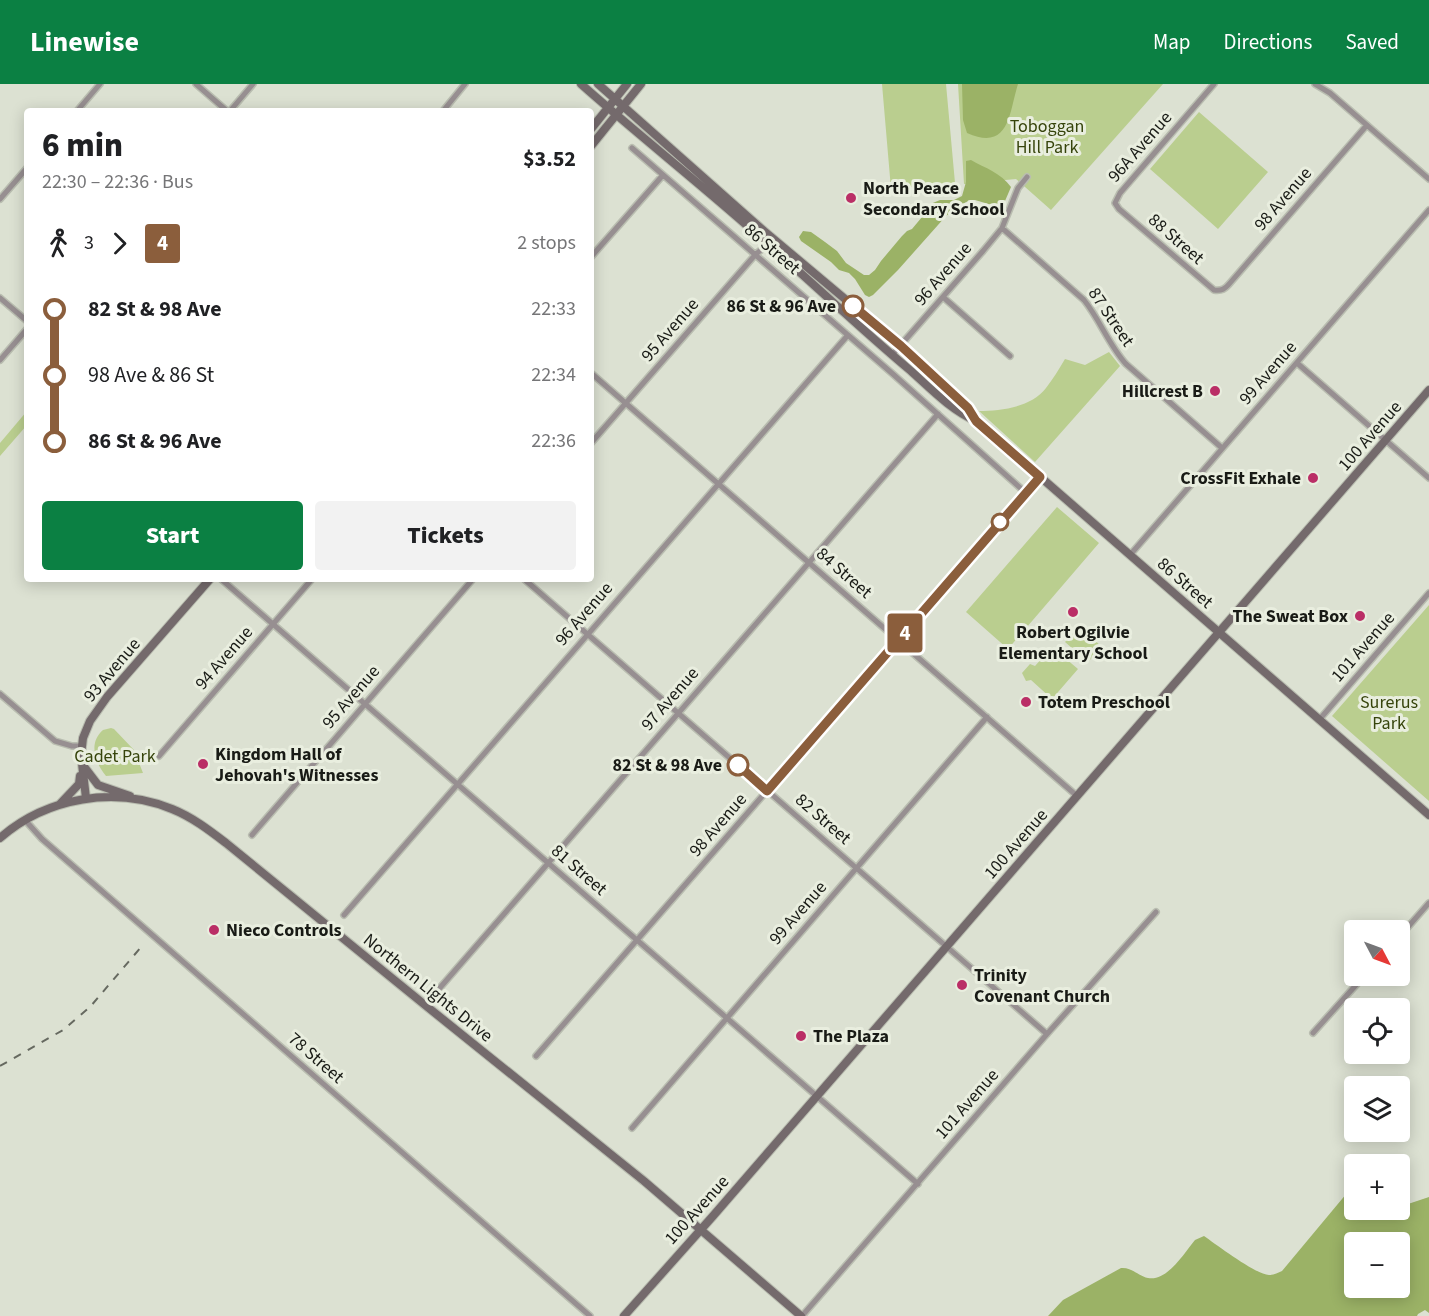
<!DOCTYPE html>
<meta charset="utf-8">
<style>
:root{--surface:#fff;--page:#f2f2f2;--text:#202124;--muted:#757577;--accent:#0b8043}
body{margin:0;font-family:"Source Sans 3",sans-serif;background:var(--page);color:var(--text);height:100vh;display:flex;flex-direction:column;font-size:22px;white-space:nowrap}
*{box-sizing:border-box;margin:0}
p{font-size:20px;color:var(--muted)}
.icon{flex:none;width:33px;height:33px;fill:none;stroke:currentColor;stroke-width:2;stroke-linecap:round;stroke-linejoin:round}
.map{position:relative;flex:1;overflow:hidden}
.details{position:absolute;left:24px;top:24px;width:570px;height:474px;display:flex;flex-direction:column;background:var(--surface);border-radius:6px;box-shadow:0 3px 15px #0003}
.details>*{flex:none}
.badge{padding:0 12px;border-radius:4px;font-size:21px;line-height:39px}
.needle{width:39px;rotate:131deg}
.tools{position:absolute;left:1344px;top:836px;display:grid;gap:12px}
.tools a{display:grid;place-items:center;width:66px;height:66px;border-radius:6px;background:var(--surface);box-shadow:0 3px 15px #0003;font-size:30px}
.map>.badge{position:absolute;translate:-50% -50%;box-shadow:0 0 0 3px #fff}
.legs{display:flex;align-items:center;gap:9px;height:66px;padding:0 18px;font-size:20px}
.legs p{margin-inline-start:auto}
.headline{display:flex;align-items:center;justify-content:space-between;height:102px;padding:0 18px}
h1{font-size:33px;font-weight:800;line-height:45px}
.primary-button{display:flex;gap:12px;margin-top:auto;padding:12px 18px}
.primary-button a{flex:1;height:69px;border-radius:6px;background:var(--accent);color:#fff;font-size:24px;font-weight:800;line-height:69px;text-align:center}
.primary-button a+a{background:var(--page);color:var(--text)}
ul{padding:0 18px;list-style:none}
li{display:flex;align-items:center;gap:21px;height:66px;font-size:22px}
li i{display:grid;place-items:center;width:9px;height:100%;margin:0 8px;background:currentColor}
li i::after{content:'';width:15px;height:15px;margin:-8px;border:4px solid;border-radius:50%;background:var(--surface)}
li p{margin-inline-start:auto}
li:first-child i{background:linear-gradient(#0000 50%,currentColor 0)}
li:last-child i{background:linear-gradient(currentColor 50%,#0000 0)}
header{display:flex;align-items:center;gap:36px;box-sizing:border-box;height:84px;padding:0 30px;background:var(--accent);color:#fff}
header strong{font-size:28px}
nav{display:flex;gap:33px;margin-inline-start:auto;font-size:21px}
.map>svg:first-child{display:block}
</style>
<header>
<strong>Linewise</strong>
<nav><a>Map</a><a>Directions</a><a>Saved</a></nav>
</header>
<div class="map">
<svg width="1429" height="1232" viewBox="0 0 1429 1232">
<rect width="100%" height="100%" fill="#dce1d2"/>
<path fill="#bace8f" d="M882 0H946L955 99 891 105Z
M958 0H1163L1051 126 1016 95 964 100Z
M1199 28 1268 88 1218 145 1150 85Z
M1109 268 1120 282 1035 378 979 327C1001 327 1032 323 1046 304 1053 295 1059 285 1065 275L1085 281Z
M27 327V341L0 372V359Z
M1057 423 1099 459 1008 565 966 528Z
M1429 521V717L1332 632Z
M1079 542 1102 563 1088 578 1065 558Z
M1052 563 1078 585 1052 615 1031 596 1026 597 1022 589 1030 580 1035 582Z
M111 644 114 645 134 666 143 689 106 692C95 679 88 659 103 646Z"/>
<path fill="#9bb266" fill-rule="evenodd" d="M962 0H1018C1009 28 1010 68 967 49L963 36Z
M971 76C985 84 1001 89 1011 103L1002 124 975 116 966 118 946 132 898 186 873 211 869 213 865 211 855 195 849 189 839 186 831 178 801 157 799 153 803 147 811 148 825 158 837 167 846 179 864 191H869L875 186 881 177 902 152 907 147 912 145 922 133 928 121 940 116H954L962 112 966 98V77Z
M1354 1104V1125H1400V1121L1402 1122 1429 1113V1229L1425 1226 1418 1230 1417 1232H1048L1063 1216 1121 1184C1132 1183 1138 1192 1148 1194 1167 1198 1185 1168 1195 1156L1204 1152C1217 1161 1255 1190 1269 1191 1274 1191 1278 1189 1282 1187L1347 1109ZM1354 1158H1400V1203H1354Z"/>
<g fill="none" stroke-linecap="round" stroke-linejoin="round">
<g stroke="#b9bdb0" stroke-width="8">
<path id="street" d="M196 0 227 27
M1214 0 1120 109 1115 119 1119 125 1214 206C1222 207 1225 205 1230 199L1367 41
M1315 0 1330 9 1429 95
M77 27 100 0
M230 27 253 0
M443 27 465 0
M632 64 894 291 1026 409
M0 115 27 84
M1002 144 1084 216C1100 236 1109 261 1126 280L1222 364
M591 173 663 91
M943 213 1010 272
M0 214 27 237
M892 271 983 167 1002 144 1018 104 1027 93
M0 276 27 245
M1297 279 1429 394
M591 289 1077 712
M591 359 755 171 769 159
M1130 471 1429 126
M221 495 918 1100
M524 495 1047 950
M0 610 55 657 72 662H82
M1319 636 1429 509
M159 672 312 495
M25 736 42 755 590 1232
M252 751 473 495
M344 831 848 251
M1400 852 1429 819
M425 921 938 330
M1313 949 1365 891
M536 972 1040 393
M632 1044 987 633
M802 1232 1047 950 1156 828"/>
</g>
<g stroke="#b9bdb0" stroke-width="10">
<path id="secondary" d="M581 0C643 55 707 105 768 160 816 202 862 246 911 287 931 305 951 326 976 337 1126 469 1277 600 1429 731
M598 0 764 147 901 262 968 324 975 335
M591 45 627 0
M591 62 641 0
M82 680 98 701 130 712
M86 714 81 671 83 654 90 637 107 613 210 495
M60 720 79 700 80 692
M0 754C47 713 115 702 172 725 192 733 209 746 226 759L425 921 644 1097 801 1232
M624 1232 713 1132 1429 306"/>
</g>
<use href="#street" stroke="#978f91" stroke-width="5"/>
<use href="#secondary" stroke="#746a6c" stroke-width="8"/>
<path stroke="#666960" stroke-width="2" stroke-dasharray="8 8" stroke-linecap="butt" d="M0 982 63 946 90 923 142 862"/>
</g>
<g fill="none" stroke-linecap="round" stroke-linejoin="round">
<g stroke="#fff" stroke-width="14">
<path id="line-1" d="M738 681 767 707 1040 393 976 337 968 324 901 262 853 222"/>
</g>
<use href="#line-1" stroke="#8b5e3c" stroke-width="9"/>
</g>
<g fill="#ba2e66" stroke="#e9eedf" stroke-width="2">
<circle cx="851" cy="114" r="6"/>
<circle cx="1215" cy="307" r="6"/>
<circle cx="1313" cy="394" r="6"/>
<circle cx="1073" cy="528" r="6"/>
<circle cx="1360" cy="532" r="6"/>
<circle cx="1026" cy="618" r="6"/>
<circle cx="203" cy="680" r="6"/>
<circle cx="214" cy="846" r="6"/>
<circle cx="962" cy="901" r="6"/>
<circle cx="801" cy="952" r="6"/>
</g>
<g fill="#fff" stroke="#8b5e3c" stroke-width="3">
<circle cx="853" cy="222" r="10"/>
<circle cx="1000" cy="438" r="8"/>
<circle cx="738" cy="681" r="10"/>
</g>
<g text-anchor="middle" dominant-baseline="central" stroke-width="6" stroke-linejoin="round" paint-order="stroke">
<g font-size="18" fill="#36440b" stroke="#e9eedf">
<text x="1047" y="42">Toboggan<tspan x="1047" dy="21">Hill Park</tspan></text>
<text x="1389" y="618">Surerus<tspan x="1389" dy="21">Park</tspan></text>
<text x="115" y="672">Cadet Park</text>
</g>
<g font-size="18" fill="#191b16" stroke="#e9eedf">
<text transform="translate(1140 63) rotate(-49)">96A Avenue</text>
<text transform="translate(1283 115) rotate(-49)">98 Avenue</text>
<text transform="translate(1176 155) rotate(41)">88 Street</text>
<text transform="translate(772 165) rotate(41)">86 Street</text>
<text transform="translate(943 190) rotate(-49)">96 Avenue</text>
<text transform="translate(1111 233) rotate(56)">87 Street</text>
<text transform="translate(670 246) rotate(-49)">95 Avenue</text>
<text transform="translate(1268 289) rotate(-49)">99 Avenue</text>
<text transform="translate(1370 352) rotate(-49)">100 Avenue</text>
<text transform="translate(844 489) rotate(41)">84 Street</text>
<text transform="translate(1185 499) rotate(41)">86 Street</text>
<text transform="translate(584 530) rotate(-49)">96 Avenue</text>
<text transform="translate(1363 563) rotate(-49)">101 Avenue</text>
<text transform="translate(224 574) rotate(-49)">94 Avenue</text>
<text transform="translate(112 586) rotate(-50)">93 Avenue</text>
<text transform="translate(351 613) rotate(-49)">95 Avenue</text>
<text transform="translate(670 615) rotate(-49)">97 Avenue</text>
<text transform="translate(823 735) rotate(41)">82 Street</text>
<text transform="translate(718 741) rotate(-49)">98 Avenue</text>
<text transform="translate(1016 760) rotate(-49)">100 Avenue</text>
<text transform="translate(579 786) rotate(41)">81 Street</text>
<text transform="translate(798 829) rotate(-49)">99 Avenue</text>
<text transform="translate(428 904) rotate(39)">Northern Lights Drive</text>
<text transform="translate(316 974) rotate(41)">78 Street</text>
<text transform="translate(967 1020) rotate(-49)">101 Avenue</text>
<text transform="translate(697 1126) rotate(-48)">100 Avenue</text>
</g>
<g font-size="18" font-weight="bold" fill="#191b16" stroke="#e9eedf" text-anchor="start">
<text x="863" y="104">North Peace<tspan x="863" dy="21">Secondary School</tspan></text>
<text x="1203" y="307" text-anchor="end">Hillcrest B</text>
<text x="1301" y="394" text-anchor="end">CrossFit Exhale</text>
<text x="1348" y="532" text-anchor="end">The Sweat Box</text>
<text x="1073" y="548" text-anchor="middle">Robert Ogilvie<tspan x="1073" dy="21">Elementary School</tspan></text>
<text x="1038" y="618">Totem Preschool</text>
<text x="215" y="670">Kingdom Hall of<tspan x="215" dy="21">Jehovah's Witnesses</tspan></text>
<text x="226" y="846">Nieco Controls</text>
<text x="974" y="891">Trinity<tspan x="974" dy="21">Covenant Church</tspan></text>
<text x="813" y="952">The Plaza</text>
</g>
<g font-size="18" font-weight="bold" fill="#191b16" stroke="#e9eedf" text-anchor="end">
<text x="836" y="222">86 St &amp; 96 Ave</text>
<text x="722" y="681">82 St &amp; 98 Ave</text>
</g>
</g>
</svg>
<div class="tools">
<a><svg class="needle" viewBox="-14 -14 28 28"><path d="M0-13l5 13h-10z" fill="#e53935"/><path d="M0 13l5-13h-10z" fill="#757577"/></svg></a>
<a><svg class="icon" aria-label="locate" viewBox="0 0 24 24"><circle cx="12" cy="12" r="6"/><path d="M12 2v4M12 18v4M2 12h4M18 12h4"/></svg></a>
<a><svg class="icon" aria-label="layers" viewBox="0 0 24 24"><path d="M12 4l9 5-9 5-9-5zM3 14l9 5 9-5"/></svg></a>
<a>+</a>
<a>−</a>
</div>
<b class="badge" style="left:905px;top:549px;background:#8b5e3c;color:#fff">4</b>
<section class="details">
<div class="headline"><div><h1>6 min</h1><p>22:30 – 22:36 · Bus</p></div><b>$3.52</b></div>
<div class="legs"><svg class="icon" aria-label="walk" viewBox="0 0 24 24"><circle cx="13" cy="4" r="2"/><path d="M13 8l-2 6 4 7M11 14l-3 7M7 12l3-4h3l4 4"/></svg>3<svg class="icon" aria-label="forward" viewBox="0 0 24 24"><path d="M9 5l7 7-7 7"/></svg><b class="badge" style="background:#8b5e3c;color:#fff">4</b><p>2 stops</p></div>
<ul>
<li><i style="color:#8b5e3c"></i><b>82 St &amp; 98 Ave</b><p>22:33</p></li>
<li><i style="color:#8b5e3c"></i><span>98 Ave &amp; 86 St</span><p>22:34</p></li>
<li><i style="color:#8b5e3c"></i><b>86 St &amp; 96 Ave</b><p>22:36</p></li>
</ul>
<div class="primary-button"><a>Start</a><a>Tickets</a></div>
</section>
</div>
